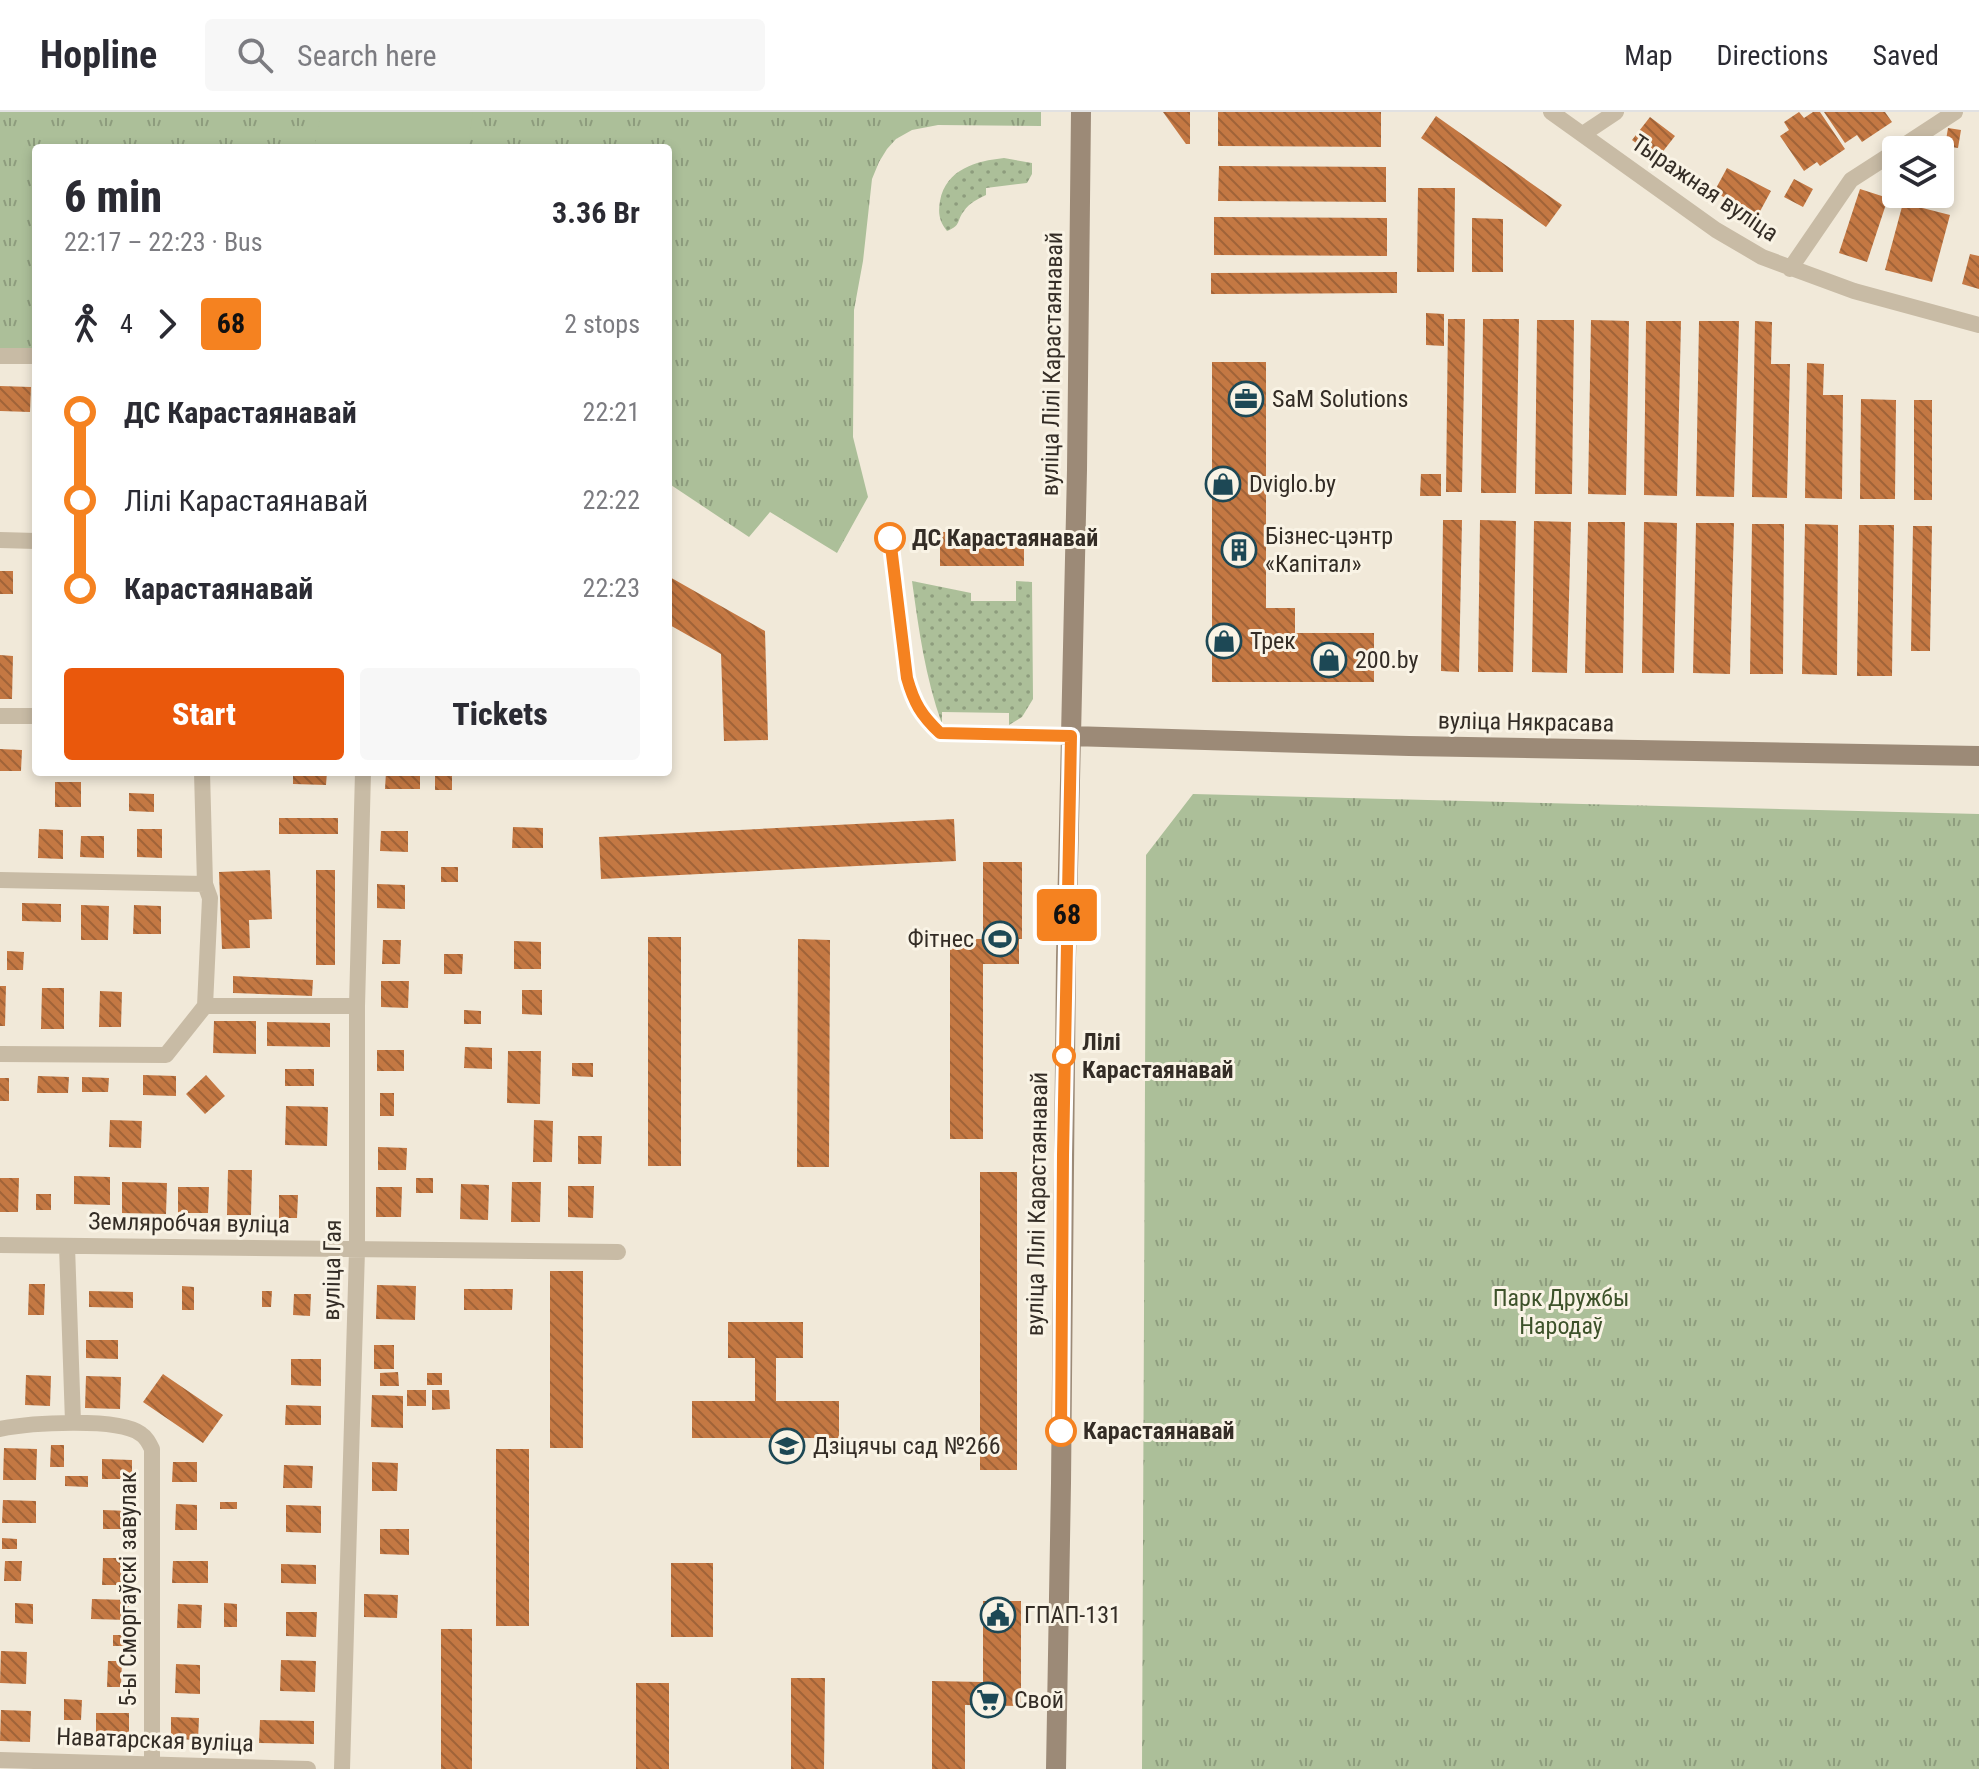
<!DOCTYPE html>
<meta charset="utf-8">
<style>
:root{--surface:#fff;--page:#f7f7f7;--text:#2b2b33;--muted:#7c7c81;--line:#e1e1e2;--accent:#ea580c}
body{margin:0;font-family:"Roboto Condensed",sans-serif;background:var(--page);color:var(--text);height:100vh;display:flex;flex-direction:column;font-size:30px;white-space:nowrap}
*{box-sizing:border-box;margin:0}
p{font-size:26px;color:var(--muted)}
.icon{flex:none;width:44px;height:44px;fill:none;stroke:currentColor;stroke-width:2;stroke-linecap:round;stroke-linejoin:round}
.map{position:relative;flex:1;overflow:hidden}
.sheet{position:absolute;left:32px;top:32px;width:640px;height:632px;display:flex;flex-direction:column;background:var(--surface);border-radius:8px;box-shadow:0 4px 12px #0003}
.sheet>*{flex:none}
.badge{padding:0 16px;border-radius:6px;font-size:28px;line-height:52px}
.fabs{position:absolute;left:1882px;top:24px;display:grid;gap:16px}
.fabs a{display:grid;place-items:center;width:72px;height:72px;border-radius:8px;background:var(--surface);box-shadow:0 4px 12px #0003;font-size:40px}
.map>.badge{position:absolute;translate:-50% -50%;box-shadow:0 0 0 4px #fff}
.legs{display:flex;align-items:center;gap:12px;height:88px;padding:0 32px;font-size:26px}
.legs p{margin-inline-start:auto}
.overview{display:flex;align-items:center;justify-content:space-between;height:136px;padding:0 32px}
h1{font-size:44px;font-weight:800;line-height:60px}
.primary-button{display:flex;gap:16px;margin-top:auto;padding:16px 32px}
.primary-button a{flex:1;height:92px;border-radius:8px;background:var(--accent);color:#fff;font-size:32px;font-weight:800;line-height:92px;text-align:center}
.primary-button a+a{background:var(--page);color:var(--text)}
ul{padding:0 32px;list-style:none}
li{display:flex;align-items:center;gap:28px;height:88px;font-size:30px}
li i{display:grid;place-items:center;width:12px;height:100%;margin:0 10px;background:currentColor}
li i::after{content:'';width:20px;height:20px;margin:-10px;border:6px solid;border-radius:50%;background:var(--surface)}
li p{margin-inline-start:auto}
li:first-child i{background:linear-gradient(#0000 50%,currentColor 0)}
li:last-child i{background:linear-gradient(currentColor 50%,#0000 0)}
header{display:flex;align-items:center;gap:48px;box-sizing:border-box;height:112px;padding:0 40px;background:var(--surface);border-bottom:2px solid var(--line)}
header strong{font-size:38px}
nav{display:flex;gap:44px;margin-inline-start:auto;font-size:28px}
.search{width:560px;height:72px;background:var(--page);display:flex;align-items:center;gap:20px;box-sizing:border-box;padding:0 28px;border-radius:8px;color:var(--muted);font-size:30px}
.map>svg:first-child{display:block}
</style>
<header>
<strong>Hopline</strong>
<div class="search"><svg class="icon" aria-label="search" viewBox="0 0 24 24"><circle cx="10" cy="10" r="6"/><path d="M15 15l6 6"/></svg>Search here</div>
<nav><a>Map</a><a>Directions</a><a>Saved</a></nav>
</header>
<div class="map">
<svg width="1979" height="1657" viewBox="0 0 1979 1657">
<defs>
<pattern id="grass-dots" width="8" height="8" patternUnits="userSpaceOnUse" patternTransform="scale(2)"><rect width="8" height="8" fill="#acbf99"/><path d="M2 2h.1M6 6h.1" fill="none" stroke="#8d9c7d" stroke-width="1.8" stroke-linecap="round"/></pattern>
<pattern id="park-tufts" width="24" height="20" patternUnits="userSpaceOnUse" patternTransform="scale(2)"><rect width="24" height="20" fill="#acbf99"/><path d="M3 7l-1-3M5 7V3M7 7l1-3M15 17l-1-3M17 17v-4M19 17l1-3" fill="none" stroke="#8d9c7d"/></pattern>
<pattern id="building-back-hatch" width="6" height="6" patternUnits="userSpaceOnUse" patternTransform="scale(2)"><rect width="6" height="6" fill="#c47843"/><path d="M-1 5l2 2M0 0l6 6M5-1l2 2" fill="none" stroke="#a06338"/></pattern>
</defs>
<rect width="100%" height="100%" fill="#f1e9d9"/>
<path fill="url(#grass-dots)" d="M1004 46 1032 51V62L1027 71 986 76V83C978 87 969 91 964 99 956 109 962 113 947 119 939 109 938 101 940 89 946 57 976 49 1004 46Z
M912 469 971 481V489H1016V469L1032 470 1033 587 1022 605 1009 613V601L942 600V612C925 564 919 519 912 469Z"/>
<path fill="url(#park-tufts)" d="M0 0H1041V14L938 13 912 18 896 27 887 37 879 50 872 67 863 149 854 198 853 325 868 385 837 441 770 400 749 425 668 371V36H36V242H0Z
M1193 682 1979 702V1657H1142L1146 743Z"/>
<path fill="#acbf99" d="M321 0H473L468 36H314Z"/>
<path fill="url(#building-back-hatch)" d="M1163 0H1190V32H1186Z
M1218 0H1381V35L1218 34Z
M1799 0 1804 6 1813 0H1820L1845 37 1820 54 1817 50 1804 59 1780 24 1789 18 1784 10Z
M1824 0H1885L1892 10 1862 30 1857 23 1845 31Z
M1436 4 1562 93 1546 115 1421 26Z
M1650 5 1675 24 1657 47 1632 28Z
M1948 16 1961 18 1958 36 1945 34Z
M1219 54 1386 55V90L1218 89Z
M1727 56 1771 79 1758 103 1714 80Z
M1794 67 1813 77 1803 95 1784 85Z
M1418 76H1455L1454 160H1417Z
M1860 77 1888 86 1867 150 1839 141Z
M1903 91 1950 103 1932 170 1885 158Z
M1214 105 1387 106V144L1214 143Z
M1472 106 1503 107V160H1472Z
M1970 142 1979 144V177L1962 172Z
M1397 160V181L1211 182V161Z
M1426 201 1444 202V234L1426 233Z
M1448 207H1465L1462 380H1446Z
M1483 207H1519L1516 381H1481Z
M1537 208H1574L1572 382H1535Z
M1591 208 1629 209 1626 383 1588 382Z
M1646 209H1681L1677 384 1644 383Z
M1699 209H1739L1734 385 1696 384Z
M1755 209 1772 210 1771 252H1790L1787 386 1752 385Z
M1212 250H1266V496H1295V521H1374V570H1212Z
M1807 251 1824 252 1823 283H1843L1842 387 1805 386Z
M0 274 31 275 30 300 0 299Z
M1861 287 1896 288 1895 387H1860Z
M1914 288H1932V388H1914Z
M1421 362H1441V384H1420Z
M1443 408H1462L1459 560 1441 559Z
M1480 408 1516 409 1513 560H1478Z
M1534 409 1571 410 1567 561 1532 560Z
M1588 410H1625L1623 561H1585Z
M1644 410 1677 411 1674 561H1642Z
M1696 411H1734L1730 562 1693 561Z
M1752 412H1784L1783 562H1750Z
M1805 412 1838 413 1837 563 1802 562Z
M1859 413H1894L1892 564H1857Z
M1913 414H1932L1930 539H1911Z
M940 420H1024V454H940Z
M0 459H13V482H0Z
M668 464 765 519 768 628 724 629 721 542 668 512Z
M0 543 13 544 12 587H0Z
M0 637 22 638 21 659H0Z
M136 660H168V663H136Z
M293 660H327L326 673 293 672Z
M386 660H420V677H385Z
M435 662H452V678H435Z
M55 670H81V695H55Z
M129 681 154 682V700L129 699Z
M279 706H338V722H279Z
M954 707 956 749 601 767 599 725Z
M513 715 543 716V736H512Z
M39 717 63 718V747L38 746Z
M137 717H162V746L137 745Z
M381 719H408V740L380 739Z
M81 724H104V746L80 745Z
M983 750H1022V827H1019V852H983V1027H950V827H983Z
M441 755H458V770H441Z
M270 758 272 807 249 808 250 836 222 837 219 760Z
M316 758H335V853H316Z
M377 772 405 773V797L377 796Z
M22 791 61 792V810L22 809Z
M81 793 109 794 108 828H81Z
M134 793 161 794V822H133Z
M648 825H681V1054H648Z
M798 827 830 828 829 1055H797Z
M383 828H401L400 852H382Z
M514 829 541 830V857H514Z
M7 839 24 840 23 858H7Z
M444 842H463L462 862H444Z
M233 864 313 868 312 884 233 881Z
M381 869H409L408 896 381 895Z
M0 874H6L5 914H0Z
M42 876H64V917H41Z
M522 878H542V903L522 902Z
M100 879 122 880 121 915H99Z
M464 898 481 899V912H464Z
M214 909H256V942L213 941Z
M267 910 330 911V935L267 934Z
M465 935 492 936V957L464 956Z
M377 938H404V959H377Z
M508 939H541L540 992 507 991Z
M572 951H593V965L572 964Z
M285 957H314V974H285Z
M143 963 176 964V984L143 983Z
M206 963 225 984 205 1002 186 982Z
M38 964 69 965 68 981H37Z
M82 965 109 966 108 980H82Z
M0 966H9V989H0Z
M380 981H394V1004H380Z
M286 994 328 995 327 1034 285 1033Z
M110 1008 142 1009 141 1036 109 1035Z
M534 1008 553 1009 552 1050H533Z
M578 1024H602L601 1052H578Z
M378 1035 407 1036 406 1058H378Z
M228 1058H252L251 1103H227Z
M980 1060H1017V1358H980Z
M74 1064 110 1065V1093L74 1092Z
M0 1066H19L18 1100H0Z
M416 1066H433V1081H416Z
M122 1070 167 1071 166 1102 122 1101Z
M512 1070H541L540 1110H511Z
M461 1072 489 1073 488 1108 460 1107Z
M568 1074H594L593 1106 568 1105Z
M178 1075H209L208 1101H178Z
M376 1075H402L401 1105H376Z
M36 1082H51V1098H36Z
M279 1083H298L297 1106H279Z
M550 1159H583V1336H550Z
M29 1172H45L44 1203H28Z
M377 1173 416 1174 415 1208 376 1207Z
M182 1174 194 1175V1198H182Z
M464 1177H513L512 1198H464Z
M89 1179 133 1180V1196L89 1195Z
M262 1179H272L271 1195H262Z
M294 1182H311L310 1204 293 1203Z
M728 1210H803V1246H776V1289H839V1326H692V1289H755V1246H728Z
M86 1228H118V1247L86 1246Z
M374 1233H394V1257H374Z
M291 1247H321V1274L291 1273Z
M398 1260 399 1274H380V1261Z
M427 1261H442V1273H427Z
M163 1262 223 1303 203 1331 143 1290Z
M26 1263 51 1264 50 1294 25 1293Z
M86 1264 121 1265 120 1297 85 1296Z
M407 1278H426V1294H407Z
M432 1278H449L450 1297 432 1298Z
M372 1283 403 1284V1316L371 1315Z
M286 1293 321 1294V1313H285Z
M51 1333H64V1355H50Z
M4 1336 37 1337 36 1368H3Z
M496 1337H529V1514H496Z
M102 1347 132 1348V1367H102Z
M173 1350H197V1370H172Z
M372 1350 398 1351 397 1379H372Z
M284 1353 313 1354 312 1376H283Z
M65 1364H88V1375L65 1374Z
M3 1388 36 1389V1411H2Z
M220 1390H237V1397H220Z
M176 1392 197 1393V1418H175Z
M286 1393 321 1394V1421L286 1420Z
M103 1398 129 1399V1417H103Z
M380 1417H409V1443L380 1442Z
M2 1426 17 1427V1437H2Z
M103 1446H126L125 1473H102Z
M5 1449H22L21 1469H4Z
M173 1449H208V1471H172Z
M671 1451H713V1525H671Z
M281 1452 316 1453V1472L281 1471Z
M364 1482 398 1483 397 1506 364 1505Z
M92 1487 129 1488 128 1508 91 1507Z
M983 1489H1021V1594L965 1593V1657H932V1569L983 1570Z
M15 1491 33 1492V1512L15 1511Z
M224 1491 237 1492V1515H224Z
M178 1492 202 1493 201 1516H177Z
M286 1500H317L316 1525 286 1524Z
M441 1517H472V1657H441Z
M113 1523H135V1534H113Z
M1 1539 27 1540 26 1572 0 1571Z
M281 1548 316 1549 315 1580 280 1579Z
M108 1549H122L121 1575H107Z
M176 1552 200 1553V1582L175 1581Z
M791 1566H825L824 1657H791Z
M636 1571H669V1657H636Z
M64 1587 82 1588 81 1608H64Z
M1 1598 31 1599 30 1630 0 1629Z
M96 1601H129V1625H96Z
M171 1605 199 1606 198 1628 171 1627Z
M260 1608 314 1609V1632L259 1631Z"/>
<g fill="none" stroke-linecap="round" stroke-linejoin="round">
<path stroke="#c8bba5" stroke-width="16" d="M1551 0 1716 118 1762 145 1854 179 1979 213
M1583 22 1616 0
M1897 38 1955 0
M1790 157 1851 68 1896 39
M0 244H36
M0 428 36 429
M0 604H36
M940 621 1071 624
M202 660 205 772 210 786 205 894
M0 768 205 772
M0 942 166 943 205 894H357
M0 1133 618 1140
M67 1134 73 1310
M0 1317C29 1311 118 1305 141 1322 146 1325 149 1331 152 1337V1657
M0 1648 308 1657
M342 1657 357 1138V894L363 660"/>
<path stroke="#9c8a77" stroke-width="20" d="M1071 624 1409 634 1979 644
M1056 1657 1061 1371 1066 846 1077 358 1081 0"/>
</g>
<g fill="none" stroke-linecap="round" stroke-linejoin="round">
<g stroke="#fff" stroke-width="18">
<path id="line-1" d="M890 426 907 566C914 591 921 603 940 621L1071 624 1063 1043 1061 1319"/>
</g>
<use href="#line-1" stroke="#f58220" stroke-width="12"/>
</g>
<defs>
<g id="office-ring" transform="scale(1.8)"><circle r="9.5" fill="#f9f3e5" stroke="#1d4855" stroke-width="1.5"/><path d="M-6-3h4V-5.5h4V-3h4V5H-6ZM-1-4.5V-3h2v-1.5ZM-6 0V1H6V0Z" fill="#1d4855"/></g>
<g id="shop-ring" transform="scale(1.8)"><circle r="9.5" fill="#f9f3e5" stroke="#1d4855" stroke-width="1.5"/><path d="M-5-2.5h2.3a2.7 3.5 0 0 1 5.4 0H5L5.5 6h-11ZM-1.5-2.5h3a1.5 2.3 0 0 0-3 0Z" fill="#1d4855"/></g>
<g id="building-ring" transform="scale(1.8)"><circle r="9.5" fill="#f9f3e5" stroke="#1d4855" stroke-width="1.5"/><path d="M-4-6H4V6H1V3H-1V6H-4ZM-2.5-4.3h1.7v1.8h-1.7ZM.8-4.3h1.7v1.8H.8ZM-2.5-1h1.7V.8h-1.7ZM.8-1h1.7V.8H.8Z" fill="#1d4855"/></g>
<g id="stadium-ring" transform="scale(1.8)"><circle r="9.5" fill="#f9f3e5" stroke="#1d4855" stroke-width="1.5"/><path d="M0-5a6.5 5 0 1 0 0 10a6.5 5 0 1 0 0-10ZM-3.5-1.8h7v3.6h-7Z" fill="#1d4855"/></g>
<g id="school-ring" transform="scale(1.8)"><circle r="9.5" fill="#f9f3e5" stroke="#1d4855" stroke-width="1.5"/><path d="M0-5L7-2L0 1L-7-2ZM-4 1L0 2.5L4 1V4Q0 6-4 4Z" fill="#1d4855"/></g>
<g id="civic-ring" transform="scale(1.8)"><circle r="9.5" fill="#f9f3e5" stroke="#1d4855" stroke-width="1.5"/><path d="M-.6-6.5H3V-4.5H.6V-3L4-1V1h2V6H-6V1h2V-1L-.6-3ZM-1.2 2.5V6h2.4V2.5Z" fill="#1d4855"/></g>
<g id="supermarket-ring" transform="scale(1.8)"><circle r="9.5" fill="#f9f3e5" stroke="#1d4855" stroke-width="1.5"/><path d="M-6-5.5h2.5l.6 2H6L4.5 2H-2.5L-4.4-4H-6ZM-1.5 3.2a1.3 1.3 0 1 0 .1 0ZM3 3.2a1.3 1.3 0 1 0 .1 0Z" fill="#1d4855"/></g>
</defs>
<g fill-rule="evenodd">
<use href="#office-ring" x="1246" y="287"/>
<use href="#shop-ring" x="1223" y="372"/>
<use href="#building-ring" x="1239" y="438"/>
<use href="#shop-ring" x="1224" y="529"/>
<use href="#shop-ring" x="1329" y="548"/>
<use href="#stadium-ring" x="1000" y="827"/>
<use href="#school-ring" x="787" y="1334"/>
<use href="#civic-ring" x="998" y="1503"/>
<use href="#supermarket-ring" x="988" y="1588"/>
</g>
<g fill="#fff" stroke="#f58220" stroke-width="4">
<circle cx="890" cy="426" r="14"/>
<circle cx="1064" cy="944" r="10"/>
<circle cx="1061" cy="1319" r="14"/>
</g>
<g text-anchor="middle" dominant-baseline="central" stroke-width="6" stroke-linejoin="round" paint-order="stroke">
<g font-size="24" fill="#342d26" stroke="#f9f3e5">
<text transform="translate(1705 76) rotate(34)">Тыражная вуліца</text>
<text transform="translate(1052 252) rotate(-89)">вуліца Лілі Карастаянавай</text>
<text transform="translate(1526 610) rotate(1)">вуліца Някрасава</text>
<text transform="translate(1037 1092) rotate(-89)">вуліца Лілі Карастаянавай</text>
<text transform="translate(189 1111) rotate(1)">Земляробчая вуліца</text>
<text transform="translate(332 1158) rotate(-89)">вуліца Гая</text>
<text transform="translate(128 1477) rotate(-90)">5-ы Сморгаўскі завулак</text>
<text transform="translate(155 1628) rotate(2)">Наватарская вуліца</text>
</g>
<g font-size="24" fill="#342d26" stroke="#f9f3e5" text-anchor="start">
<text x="1272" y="287">SaM Solutions</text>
<text x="1249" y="372">Dviglo.by</text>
<text x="1265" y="424">Бізнес-цэнтр<tspan x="1265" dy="28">«Капітал»</tspan></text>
<text x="1250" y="529">Трек</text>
<text x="1355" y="548">200.by</text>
<text x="974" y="827" text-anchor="end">Фітнес</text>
<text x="813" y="1334">Дзіцячы сад №266</text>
<text x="1024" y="1503">ГПАП-131</text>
<text x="1014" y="1588">Свой</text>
</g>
<g font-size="24" font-weight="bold" fill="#342d26" stroke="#f9f3e5" text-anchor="start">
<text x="912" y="426">ДС Карастаянавай</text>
<text x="1082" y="930">Лілі<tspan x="1082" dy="28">Карастаянавай</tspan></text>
<text x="1083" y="1319">Карастаянавай</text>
</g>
<g font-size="24" fill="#3d522a" stroke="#f9f3e5">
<text x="1561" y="1186">Парк Дружбы<tspan x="1561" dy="28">Народаў</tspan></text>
</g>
</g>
</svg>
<div class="fabs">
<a><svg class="icon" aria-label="layers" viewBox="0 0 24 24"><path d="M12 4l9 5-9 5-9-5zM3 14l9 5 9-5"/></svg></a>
</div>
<b class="badge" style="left:1067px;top:803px;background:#f58220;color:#111">68</b>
<section class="sheet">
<div class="overview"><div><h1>6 min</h1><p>22:17 – 22:23 · Bus</p></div><b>3.36 Br</b></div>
<div class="legs"><svg class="icon" aria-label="walk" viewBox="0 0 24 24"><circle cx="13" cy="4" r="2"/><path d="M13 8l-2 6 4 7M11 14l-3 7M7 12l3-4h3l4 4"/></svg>4<svg class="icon" aria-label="forward" viewBox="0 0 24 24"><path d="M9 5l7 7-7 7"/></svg><b class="badge" style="background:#f58220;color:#111">68</b><p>2 stops</p></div>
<ul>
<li><i style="color:#f58220"></i><b>ДС Карастаянавай</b><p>22:21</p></li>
<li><i style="color:#f58220"></i><span>Лілі Карастаянавай</span><p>22:22</p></li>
<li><i style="color:#f58220"></i><b>Карастаянавай</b><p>22:23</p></li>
</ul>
<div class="primary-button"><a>Start</a><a>Tickets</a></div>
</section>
</div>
